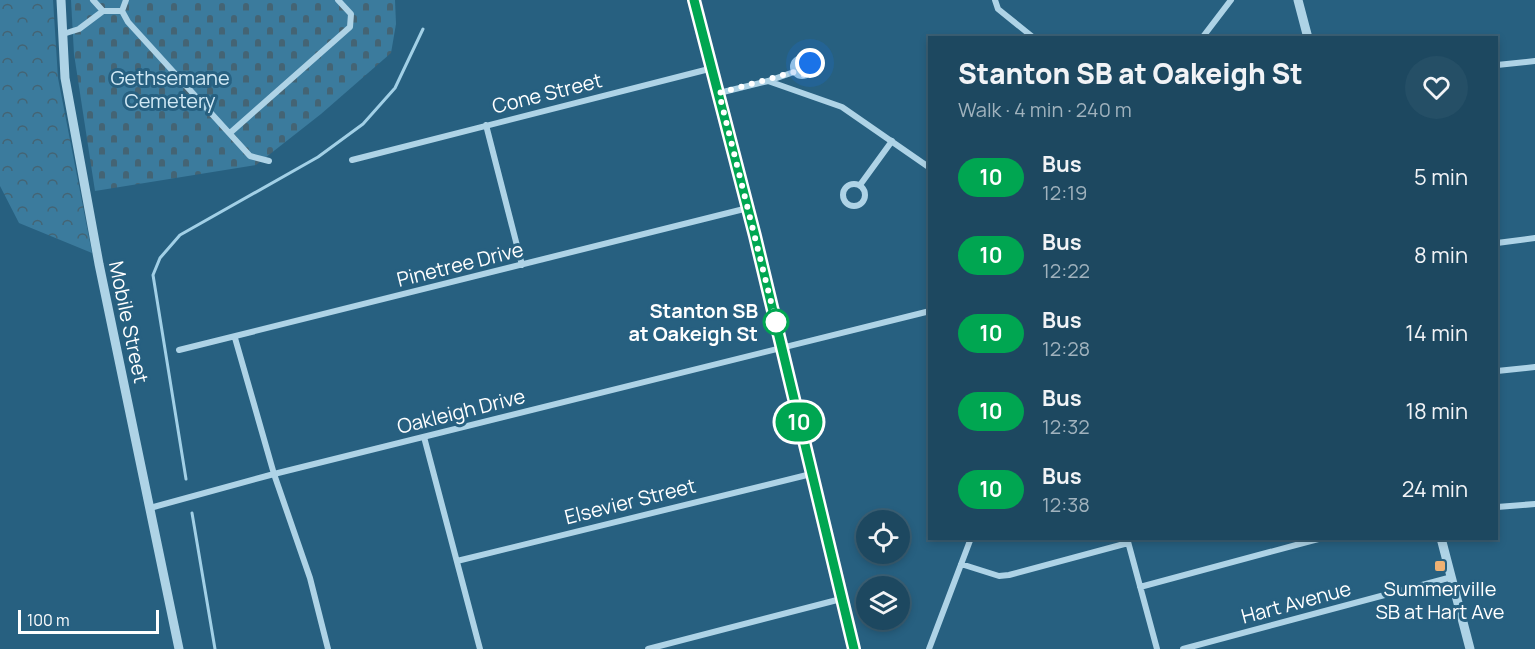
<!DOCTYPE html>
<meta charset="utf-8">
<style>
:root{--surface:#1d4860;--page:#254f66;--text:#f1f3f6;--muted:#a0b2bd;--line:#3b6075}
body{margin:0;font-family:Manrope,sans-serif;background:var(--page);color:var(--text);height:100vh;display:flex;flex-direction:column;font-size:22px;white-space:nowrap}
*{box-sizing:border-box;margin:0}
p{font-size:20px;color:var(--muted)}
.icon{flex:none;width:33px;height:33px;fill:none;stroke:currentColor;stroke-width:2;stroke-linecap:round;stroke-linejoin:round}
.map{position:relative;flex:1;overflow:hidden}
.drawer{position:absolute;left:928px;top:36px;width:570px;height:504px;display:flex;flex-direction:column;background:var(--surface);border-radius:0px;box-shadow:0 3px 9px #0003,0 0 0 2px var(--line)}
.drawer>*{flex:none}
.badge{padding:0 12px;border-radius:20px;font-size:21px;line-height:39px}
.controls{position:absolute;left:856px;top:510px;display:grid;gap:12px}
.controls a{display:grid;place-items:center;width:54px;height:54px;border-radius:50%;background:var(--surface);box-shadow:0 3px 9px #0003,0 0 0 2px var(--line);font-size:30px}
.scale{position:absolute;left:18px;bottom:15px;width:141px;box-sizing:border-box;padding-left:6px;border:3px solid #fff;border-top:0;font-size:16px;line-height:21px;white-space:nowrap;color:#fff;-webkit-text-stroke:4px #276080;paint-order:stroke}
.you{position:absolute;width:30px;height:30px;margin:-15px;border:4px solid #fff;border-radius:50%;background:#1a73e8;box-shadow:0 0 0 9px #1a73e833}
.map>.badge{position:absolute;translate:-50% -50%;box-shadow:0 0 0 3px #fff}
.round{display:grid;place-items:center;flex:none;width:63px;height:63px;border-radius:32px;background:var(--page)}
.summary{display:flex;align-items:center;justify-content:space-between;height:102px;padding:0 30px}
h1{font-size:28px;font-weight:800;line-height:45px}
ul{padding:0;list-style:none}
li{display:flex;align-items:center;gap:18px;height:78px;padding:0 30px}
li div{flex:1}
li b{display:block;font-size:22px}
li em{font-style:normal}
li .badge{min-width:66px;font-weight:700;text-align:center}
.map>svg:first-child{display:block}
</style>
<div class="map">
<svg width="1535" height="649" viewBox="0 0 1535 649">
<defs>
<pattern id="forest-crowns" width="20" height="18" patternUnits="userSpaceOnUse" patternTransform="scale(1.5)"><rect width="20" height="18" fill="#3b7b9d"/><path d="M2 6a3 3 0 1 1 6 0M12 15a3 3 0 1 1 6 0" fill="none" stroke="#446474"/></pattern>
<pattern id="cemetery-stones" width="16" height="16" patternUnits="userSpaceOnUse" patternTransform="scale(1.5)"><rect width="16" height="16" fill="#3b7b9d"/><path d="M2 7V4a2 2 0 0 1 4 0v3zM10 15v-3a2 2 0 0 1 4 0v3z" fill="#446474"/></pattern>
</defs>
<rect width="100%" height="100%" fill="#276080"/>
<path fill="url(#forest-crowns)" d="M0 0H53L58 78 92 253 19 223 0 186Z"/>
<path fill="url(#cemetery-stones)" d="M71 0H395L396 24 391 53 321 114 256 165 95 191 74 54Z"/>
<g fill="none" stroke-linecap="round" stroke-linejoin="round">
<path stroke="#a2d0e6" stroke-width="3" d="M186 479 153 275 160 258 180 235 318 157 363 124 395 88 423 29
M192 513 215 649"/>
<path stroke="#aed3e6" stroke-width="6" d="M93 0 103 11H122L128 22 250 156 269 161
M995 0 998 9 1034 38
M122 11 126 0
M63 34 79 29 103 11
M1202 38 1231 0
M793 67a9 9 0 1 1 18 0a9 9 0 1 1-18 0Z
M1497 65 1535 61
M768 81 794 72
M719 93 768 81 842 107 930 168
M486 125 522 265
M230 133 350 27 351 14 338 0
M352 160 713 68
M843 195a11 11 0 1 1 22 0a11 11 0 1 1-22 0Z
M860 185 892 141
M1497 243 1535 238
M235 338 274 474 310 578 328 649
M179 350 748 208
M1497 371 1535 367
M424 437 480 649
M1497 507 1535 504
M150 508 274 474 930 311
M1127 538 1157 649
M457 561 811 474
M961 564 999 576 1009 575 1128 543
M1140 587 1322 538
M648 649 841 599
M929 649 971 538
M1183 649 1452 577"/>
<path stroke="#aed3e6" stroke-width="9" d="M61 0 65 78 99 264 179 649
M694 0 755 236 854 649
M1298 0 1308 38
M1441 538 1470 649"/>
</g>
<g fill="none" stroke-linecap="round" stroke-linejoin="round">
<g stroke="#fff" stroke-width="14">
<path id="line" d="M694 0 755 236 854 649"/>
</g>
<use href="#line" stroke="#00a651" stroke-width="9"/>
<path stroke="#fff" stroke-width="6" stroke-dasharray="0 10.8" d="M776 322 719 93 794 72 805 75 810 72V63"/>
</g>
<circle fill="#fff" stroke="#00a651" stroke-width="3" cx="776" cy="322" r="12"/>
<rect fill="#eeb173" stroke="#276080" stroke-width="2" x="1434" y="560" width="12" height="12" rx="3"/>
<g text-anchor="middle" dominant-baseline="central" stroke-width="6" stroke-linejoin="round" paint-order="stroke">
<g font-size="20" fill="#d1e9f5" stroke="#276080">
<text x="170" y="77">Gethsemane<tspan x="170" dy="23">Cemetery</tspan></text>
</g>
<g font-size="20" fill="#fff" stroke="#276080">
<text transform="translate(547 93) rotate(-14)">Cone Street</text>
<text transform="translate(460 264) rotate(-14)">Pinetree Drive</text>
<text transform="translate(129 322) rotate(78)">Mobile Street</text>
<text transform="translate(461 411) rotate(-14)">Oakleigh Drive</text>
<text transform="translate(630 501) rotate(-14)">Elsevier Street</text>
<text transform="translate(1296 602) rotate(-15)">Hart Avenue</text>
</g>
<g font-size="20" font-weight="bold" fill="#fff" stroke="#276080" text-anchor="end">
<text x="758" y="310">Stanton SB<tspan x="758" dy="23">at Oakeigh St</tspan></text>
</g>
<g font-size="20" fill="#fff" stroke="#276080">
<text x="1440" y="588">Summerville<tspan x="1440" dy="23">SB at Hart Ave</tspan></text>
</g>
</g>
</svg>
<div class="controls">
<a><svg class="icon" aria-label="locate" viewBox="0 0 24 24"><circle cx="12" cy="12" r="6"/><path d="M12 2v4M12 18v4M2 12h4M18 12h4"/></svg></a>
<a><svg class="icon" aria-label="layers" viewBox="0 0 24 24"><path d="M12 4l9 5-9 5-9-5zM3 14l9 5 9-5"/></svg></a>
</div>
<div class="scale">100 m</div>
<div class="you" style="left:810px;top:63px"></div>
<b class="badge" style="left:799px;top:422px;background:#00a651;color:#fff">10</b>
<section class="drawer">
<div class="summary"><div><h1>Stanton SB at Oakeigh St</h1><p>Walk · 4 min · 240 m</p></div><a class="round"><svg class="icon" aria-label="heart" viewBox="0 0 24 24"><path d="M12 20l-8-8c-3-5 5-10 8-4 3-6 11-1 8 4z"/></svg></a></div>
<ul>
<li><span class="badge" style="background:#00a651;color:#fff">10</span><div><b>Bus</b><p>12:19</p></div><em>5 min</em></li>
<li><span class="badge" style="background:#00a651;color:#fff">10</span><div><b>Bus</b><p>12:22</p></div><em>8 min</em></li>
<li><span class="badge" style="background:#00a651;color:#fff">10</span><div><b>Bus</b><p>12:28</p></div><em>14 min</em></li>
<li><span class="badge" style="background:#00a651;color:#fff">10</span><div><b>Bus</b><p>12:32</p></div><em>18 min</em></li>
<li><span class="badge" style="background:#00a651;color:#fff">10</span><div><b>Bus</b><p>12:38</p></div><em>24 min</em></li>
</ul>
</section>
</div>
